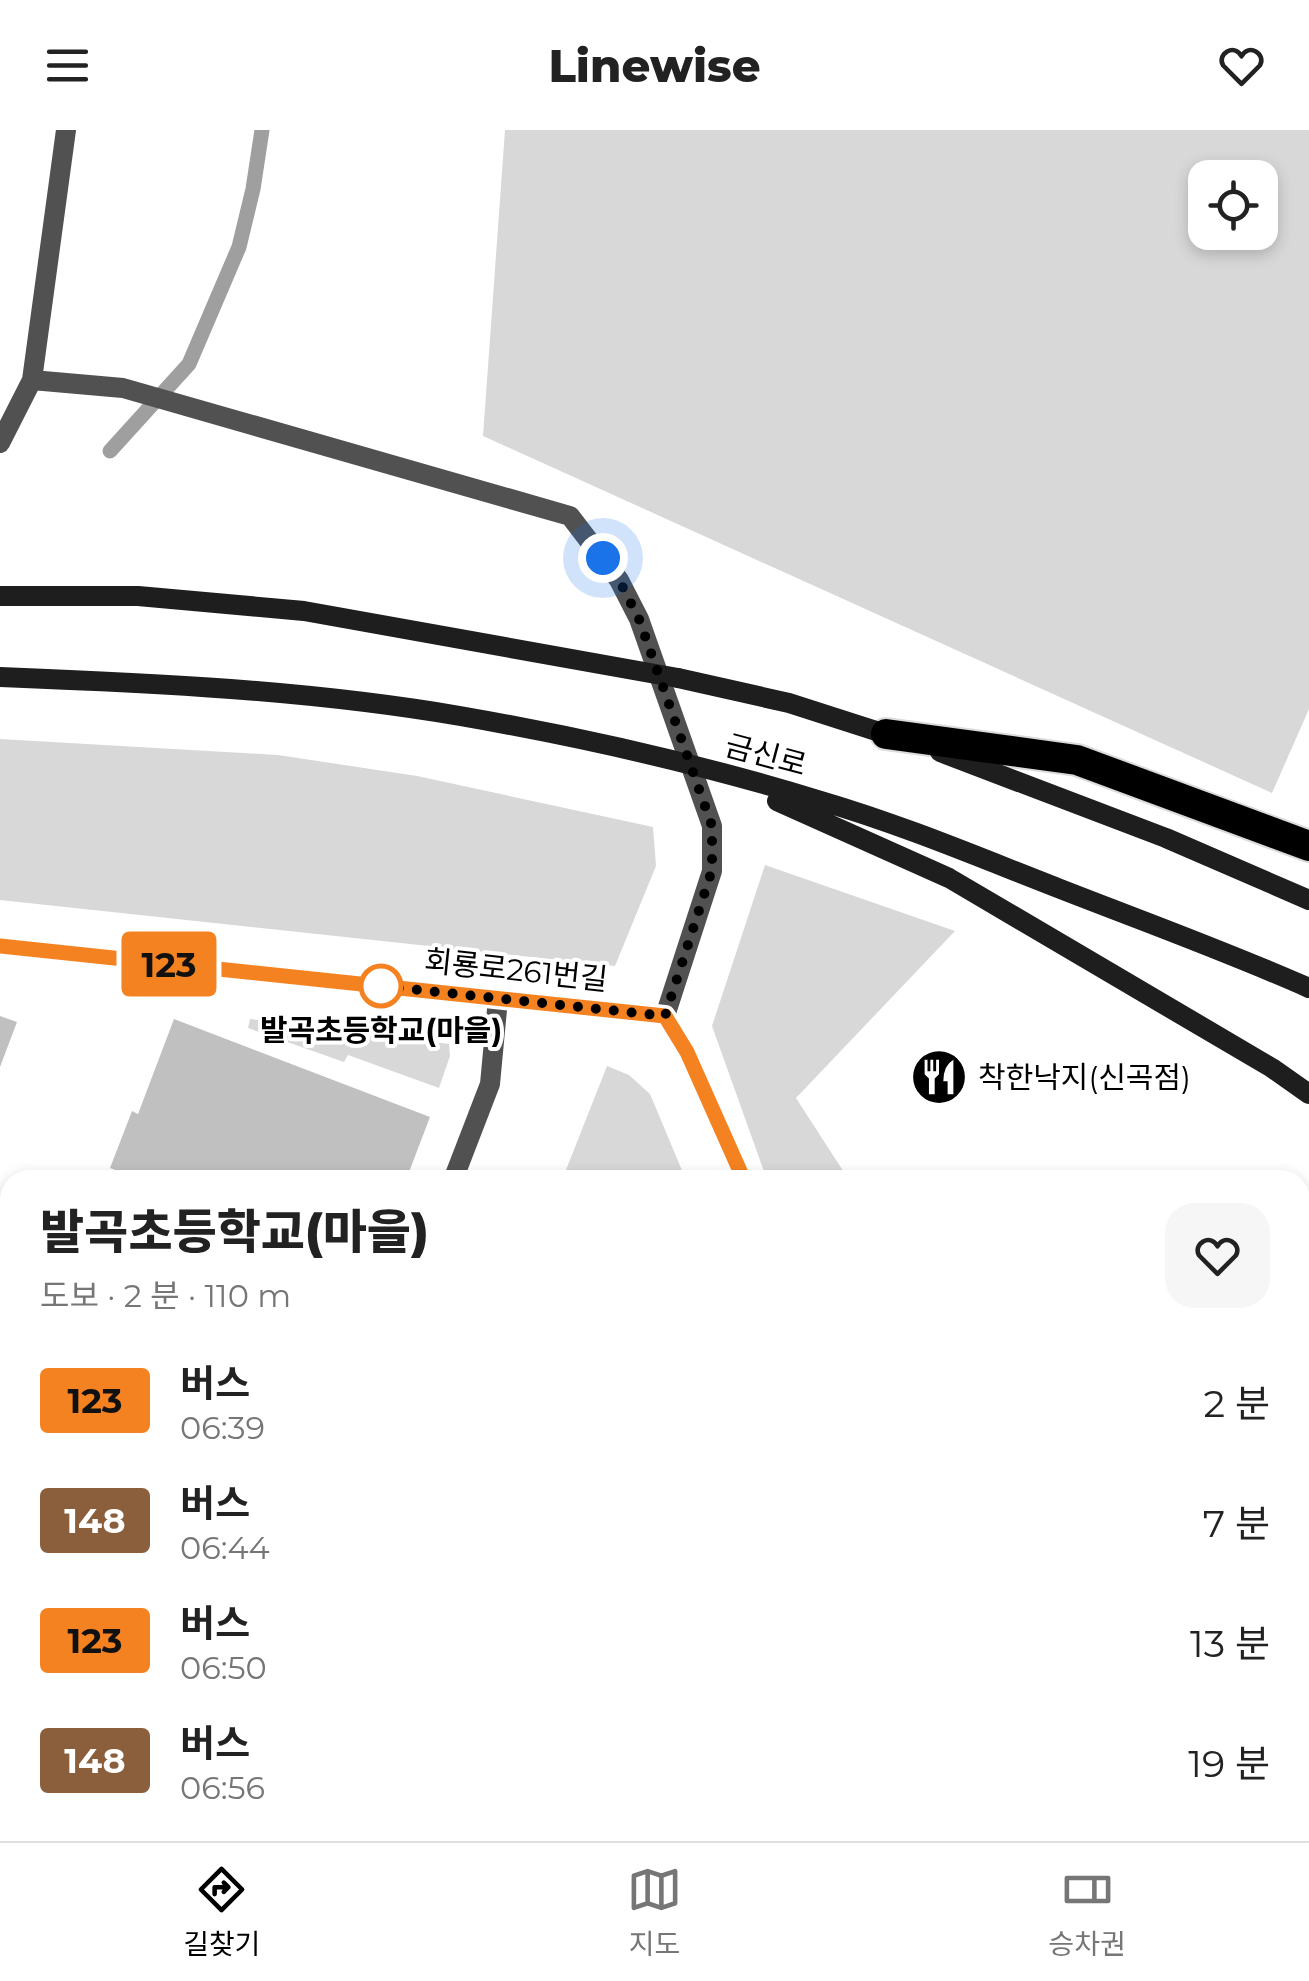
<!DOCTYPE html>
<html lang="ko">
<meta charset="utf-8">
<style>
:root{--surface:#fff;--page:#f6f6f6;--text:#222;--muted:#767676;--line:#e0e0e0;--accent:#000}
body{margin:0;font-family:Montserrat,"Noto Sans KR",sans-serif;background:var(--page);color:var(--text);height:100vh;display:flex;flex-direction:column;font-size:38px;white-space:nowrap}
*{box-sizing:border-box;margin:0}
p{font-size:32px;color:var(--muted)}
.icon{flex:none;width:55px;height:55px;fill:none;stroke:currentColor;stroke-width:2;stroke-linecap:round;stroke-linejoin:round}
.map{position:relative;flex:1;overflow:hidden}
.drawer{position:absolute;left:0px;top:1040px;width:1310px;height:672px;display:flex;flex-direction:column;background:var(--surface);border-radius:30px 30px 0 0;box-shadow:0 5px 15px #0003}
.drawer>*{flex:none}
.badge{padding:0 20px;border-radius:8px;font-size:35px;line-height:65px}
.fabs{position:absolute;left:1188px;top:30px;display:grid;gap:20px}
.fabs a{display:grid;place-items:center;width:90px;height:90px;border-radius:20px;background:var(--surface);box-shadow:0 5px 15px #0003;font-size:50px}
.you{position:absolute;width:50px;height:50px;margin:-25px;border:8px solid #fff;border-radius:50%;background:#1a73e8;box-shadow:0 0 0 15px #1a73e833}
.map>.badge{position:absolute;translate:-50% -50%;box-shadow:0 0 0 5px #fff}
.round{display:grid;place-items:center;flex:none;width:105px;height:105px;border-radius:30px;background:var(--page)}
.head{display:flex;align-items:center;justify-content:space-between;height:170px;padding:0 40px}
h1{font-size:48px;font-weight:800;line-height:75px}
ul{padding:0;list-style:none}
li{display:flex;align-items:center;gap:30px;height:120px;padding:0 40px}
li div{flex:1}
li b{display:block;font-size:38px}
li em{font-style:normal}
li .badge{min-width:110px;font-weight:700;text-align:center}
header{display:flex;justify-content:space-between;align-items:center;height:130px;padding:0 40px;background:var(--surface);font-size:45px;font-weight:800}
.dock{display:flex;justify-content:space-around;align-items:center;height:140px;border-top:2px solid var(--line);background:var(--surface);font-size:28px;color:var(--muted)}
.dock a{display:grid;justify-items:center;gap:5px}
.dock .current{color:var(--accent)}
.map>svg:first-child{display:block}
</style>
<header><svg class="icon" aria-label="menu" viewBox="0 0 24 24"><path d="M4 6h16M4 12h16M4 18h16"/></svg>Linewise<svg class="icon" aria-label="heart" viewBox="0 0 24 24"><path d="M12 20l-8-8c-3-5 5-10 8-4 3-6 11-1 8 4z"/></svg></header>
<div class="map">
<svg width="1309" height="1711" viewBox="0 0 1309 1711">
<rect width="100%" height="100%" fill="#fff"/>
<path fill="#d8d8d8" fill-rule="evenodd" d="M505 0H1309V579L1272 663 483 306ZM1205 48H1260V102H1205Z
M0 609 278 625 417 646 653 697 656 736 615 836 0 770Z
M765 735 955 801 796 968 849 1050H767L712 896Z
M250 889 449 914 450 926 439 958 348 925 344 932 248 898Z
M607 936 629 945 650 964 686 1050H562Z
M10 1288V1650L0 1646V1315Z
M148 1703H258L255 1711H170Z"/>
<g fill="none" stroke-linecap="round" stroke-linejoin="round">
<path stroke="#9f9f9f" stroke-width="15" d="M110 321 189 234 239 117 253 59 262 0"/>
</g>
<path fill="#c0c0c0" d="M0 886 17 892 0 937Z
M174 889 430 987 406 1050H143L110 1038 132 981 138 984Z
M494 1702H589L586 1711H491Z
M765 1702H898L895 1711H789Z
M966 1702H1003L1023 1711H963Z"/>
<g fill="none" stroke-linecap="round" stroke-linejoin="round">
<g stroke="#dbdbdb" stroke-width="34">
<path id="highway" d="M886 604 1077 630 1309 716"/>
</g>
<path stroke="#515151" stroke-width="20" d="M453 1050 490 954 498 869
M423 1711 426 1702"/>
<path stroke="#515151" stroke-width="20" d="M32 250 123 258 570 386 619 450 639 489 712 696V741L665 886
M0 313 32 250 66 0
M0 816 665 886 687 922 744 1050"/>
<path stroke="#1e1e1e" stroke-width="20" d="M0 547C154 553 308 560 460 586 581 607 704 635 821 671 903 695 983 729 1063 760 1145 792 1228 822 1309 858
M678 548 789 573 898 608
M940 622 1166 708 1309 770
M777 671 949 748 1272 938 1309 964
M1300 1380 1309 1354
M1300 1596 1309 1582
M1203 1711 1206 1702"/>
<use href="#highway" stroke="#000" stroke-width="30"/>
<path stroke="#1e1e1e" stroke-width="20" d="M0 466H138L304 481 678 548"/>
</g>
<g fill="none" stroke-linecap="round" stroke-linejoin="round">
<g stroke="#fff" stroke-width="22">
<path id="line" d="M0 816 665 886 687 922 744 1050"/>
</g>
<use href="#line" stroke="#f58220" stroke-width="15"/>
<path stroke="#000" stroke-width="10" stroke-dasharray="0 18" d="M381 856 665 886 712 740V696L639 489 619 450 603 428"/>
</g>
<defs>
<g id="restaurant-disc" transform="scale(2.875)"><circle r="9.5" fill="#000" stroke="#fff"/><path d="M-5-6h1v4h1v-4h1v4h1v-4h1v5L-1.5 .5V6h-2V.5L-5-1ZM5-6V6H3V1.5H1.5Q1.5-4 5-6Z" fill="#fff"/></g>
</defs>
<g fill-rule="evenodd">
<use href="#restaurant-disc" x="939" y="947"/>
</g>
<circle fill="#fff" stroke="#f58220" stroke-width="5" cx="381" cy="856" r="20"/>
<g text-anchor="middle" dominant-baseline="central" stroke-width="8" stroke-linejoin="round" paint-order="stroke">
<g font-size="30" fill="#000" stroke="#fff">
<text transform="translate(766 625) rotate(15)">금신로</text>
<text transform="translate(516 840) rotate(6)">회룡로261번길</text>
</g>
<g font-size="30" font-weight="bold" fill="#000" stroke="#fff">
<text x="381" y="900">발곡초등학교(마을)</text>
</g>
<g font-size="30" fill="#000" stroke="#fff" text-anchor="start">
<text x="978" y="947">착한낙지(신곡점)</text>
</g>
</g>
</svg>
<div class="fabs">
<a><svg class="icon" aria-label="locate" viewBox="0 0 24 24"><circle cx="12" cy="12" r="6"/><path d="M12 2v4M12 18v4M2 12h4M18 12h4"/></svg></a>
</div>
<div class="you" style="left:603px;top:428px"></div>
<b class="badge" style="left:169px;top:834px;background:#f58220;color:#111">123</b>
<section class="drawer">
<div class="head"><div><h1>발곡초등학교(마을)</h1><p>도보 · 2 분 · 110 m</p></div><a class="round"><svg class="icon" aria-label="heart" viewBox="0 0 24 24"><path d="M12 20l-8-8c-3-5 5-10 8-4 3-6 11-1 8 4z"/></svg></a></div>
<ul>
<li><span class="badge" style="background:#f58220;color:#111">123</span><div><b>버스</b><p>06:39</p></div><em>2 분</em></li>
<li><span class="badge" style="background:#8b5e3c;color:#fff">148</span><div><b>버스</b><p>06:44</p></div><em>7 분</em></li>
<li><span class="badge" style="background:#f58220;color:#111">123</span><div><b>버스</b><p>06:50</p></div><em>13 분</em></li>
<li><span class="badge" style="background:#8b5e3c;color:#fff">148</span><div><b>버스</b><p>06:56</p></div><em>19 분</em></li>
</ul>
</section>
</div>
<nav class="dock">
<a class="current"><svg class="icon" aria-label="directions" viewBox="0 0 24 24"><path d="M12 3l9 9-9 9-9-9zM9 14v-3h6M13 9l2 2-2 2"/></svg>길찾기</a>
<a><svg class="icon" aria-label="map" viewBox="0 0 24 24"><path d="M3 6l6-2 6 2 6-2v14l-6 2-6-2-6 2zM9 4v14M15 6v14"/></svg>지도</a>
<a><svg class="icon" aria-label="tickets" viewBox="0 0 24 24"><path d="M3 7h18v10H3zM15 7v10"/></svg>승차권</a>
</nav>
